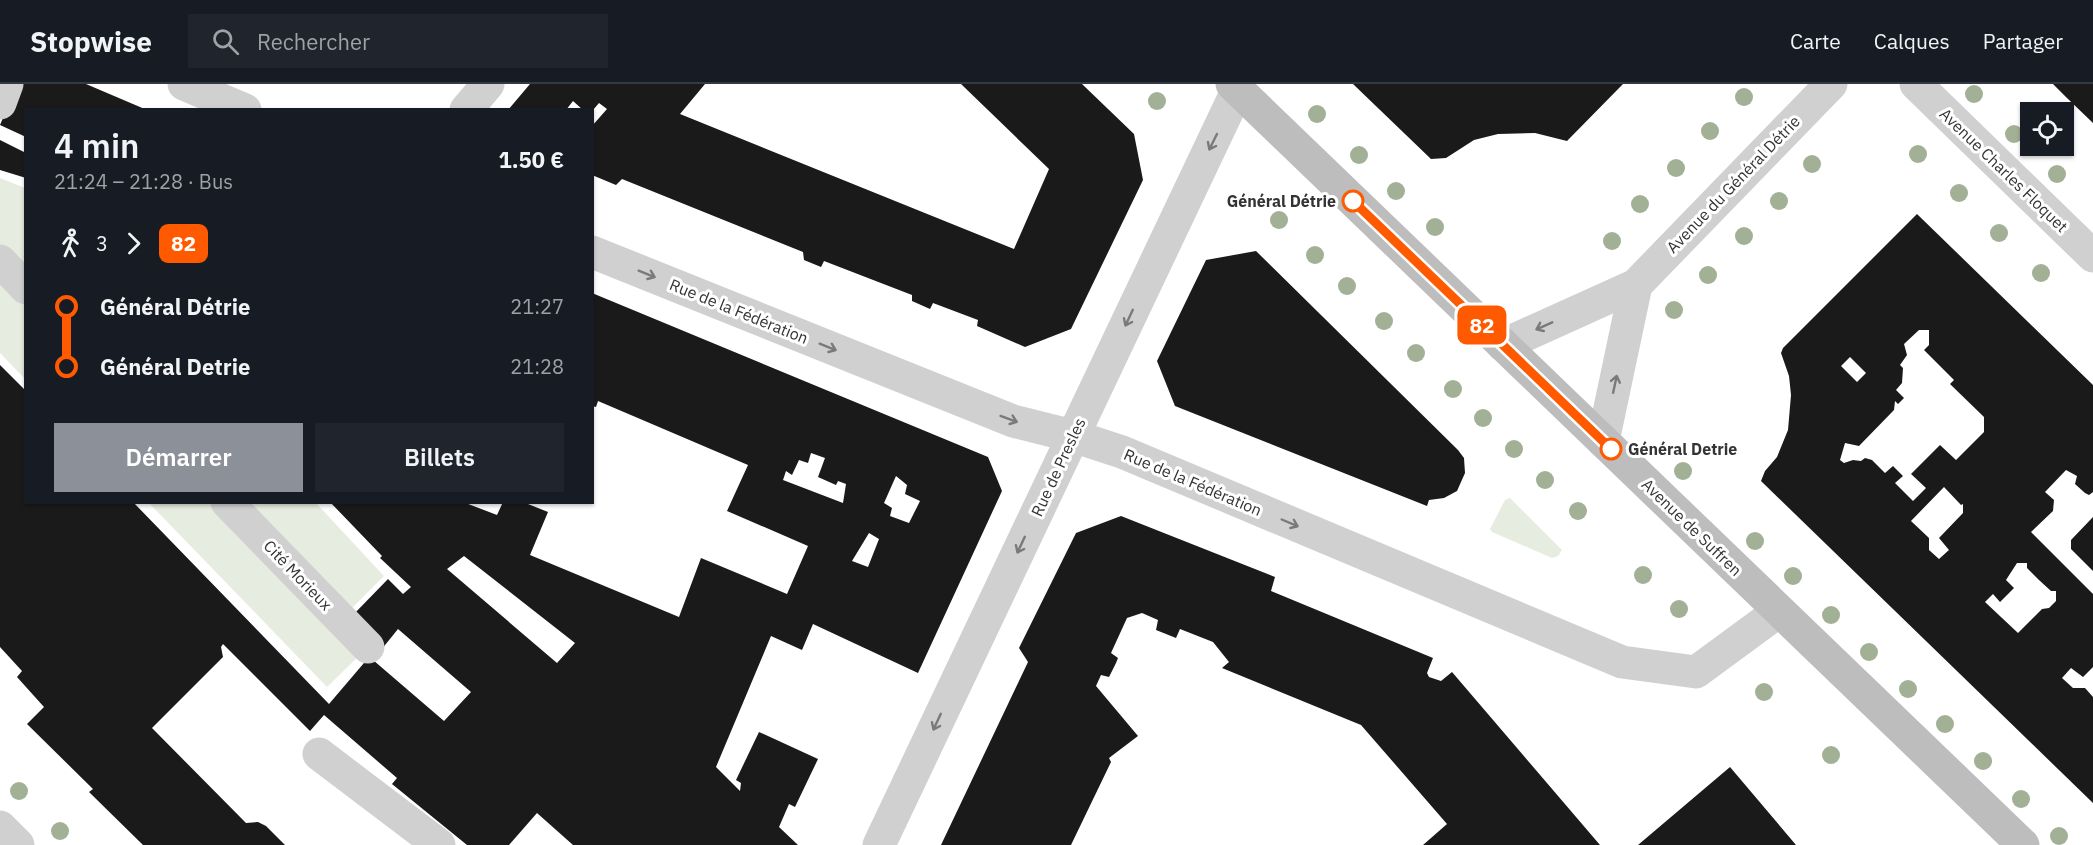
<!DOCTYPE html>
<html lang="fr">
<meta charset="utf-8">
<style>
:root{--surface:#171b24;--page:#20242c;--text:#f1f3f6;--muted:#9ea1a6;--line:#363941;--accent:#8c9099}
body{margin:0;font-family:"IBM Plex Sans",sans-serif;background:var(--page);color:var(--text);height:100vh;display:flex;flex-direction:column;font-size:22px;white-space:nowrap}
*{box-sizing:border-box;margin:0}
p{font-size:20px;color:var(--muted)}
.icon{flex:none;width:33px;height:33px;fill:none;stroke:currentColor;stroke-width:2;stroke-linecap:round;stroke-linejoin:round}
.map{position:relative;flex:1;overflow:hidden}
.details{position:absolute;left:24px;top:24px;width:570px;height:396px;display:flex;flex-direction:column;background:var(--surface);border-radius:0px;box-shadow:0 2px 4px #0004}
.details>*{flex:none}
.badge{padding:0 12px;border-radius:9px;font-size:21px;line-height:39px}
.buttons{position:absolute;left:2020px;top:18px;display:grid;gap:12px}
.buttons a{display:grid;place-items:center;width:54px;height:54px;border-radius:0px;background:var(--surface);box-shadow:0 2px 4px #0004;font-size:30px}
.map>.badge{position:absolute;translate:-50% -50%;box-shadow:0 0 0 3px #fff}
.legs{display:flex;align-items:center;gap:9px;height:66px;padding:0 30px;font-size:20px}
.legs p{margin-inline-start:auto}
.summary{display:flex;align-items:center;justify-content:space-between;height:102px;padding:0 30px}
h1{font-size:33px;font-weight:600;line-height:45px}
.action{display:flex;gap:12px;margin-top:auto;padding:12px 30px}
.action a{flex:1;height:69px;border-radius:0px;background:var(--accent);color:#fff;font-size:24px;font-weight:600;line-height:69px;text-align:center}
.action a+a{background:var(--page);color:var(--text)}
ul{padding:0 30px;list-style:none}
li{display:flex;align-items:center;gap:21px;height:60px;font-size:22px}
li i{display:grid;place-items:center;width:9px;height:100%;margin:0 8px;background:currentColor}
li i::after{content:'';width:15px;height:15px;margin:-8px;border:4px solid;border-radius:50%;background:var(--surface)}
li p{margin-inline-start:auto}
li:first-child i{background:linear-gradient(#0000 50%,currentColor 0)}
li:last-child i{background:linear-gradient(currentColor 50%,#0000 0)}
header{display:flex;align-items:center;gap:36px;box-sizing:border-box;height:84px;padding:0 30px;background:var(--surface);border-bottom:2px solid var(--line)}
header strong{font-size:28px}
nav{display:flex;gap:33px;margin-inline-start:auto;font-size:21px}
.search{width:420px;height:54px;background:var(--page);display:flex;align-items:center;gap:15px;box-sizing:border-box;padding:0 21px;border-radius:0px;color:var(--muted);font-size:22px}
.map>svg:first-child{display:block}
</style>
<header>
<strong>Stopwise</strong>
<div class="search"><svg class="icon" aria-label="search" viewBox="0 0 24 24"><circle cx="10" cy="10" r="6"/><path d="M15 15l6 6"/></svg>Rechercher</div>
<nav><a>Carte</a><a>Calques</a><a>Partager</a></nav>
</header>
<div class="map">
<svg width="2093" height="761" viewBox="0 0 2093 761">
<rect width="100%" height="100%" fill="#fff"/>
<path fill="#e6ecdf" d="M0 94 25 104V295L0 269Z
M1510 414 1562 466 1558 472 1552 474 1492 448 1490 445 1505 416Z
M149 419H316L384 492 345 531 363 568 327 603Z"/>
<path fill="#1a1a1a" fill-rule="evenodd" d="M17 0H86L147 26H26V53L0 41Z
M530 0H705L680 30 1014 165 1049 85 961 0H1082L1134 50 1143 96 1071 245 1025 263 977 242 978 236 933 219 930 225 912 217V211L824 177 821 183 804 176 803 168 622 95 616 101 592 91V42L607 25 599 19 593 26H583L573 17 566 26H508Z
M1353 0H1623L1567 57 1535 49 1498 50 1474 56 1446 74 1431 75Z
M2053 0H2093V39L2067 14Z
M0 56 26 69V94L0 86Z
M1917 130 2093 301V408L2089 411 2085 409 2075 400 2077 392 2066 386 2045 408 2054 416 2053 427 2031 448 2093 510V583L2083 593 2071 584 2062 594 2073 604H2085L2093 613V719L1761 397 1765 387 1777 373 1788 346 1791 311 1789 292 1781 269 1783 264ZM1919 246H1929V261L1924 266 1954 296 1950 300 1984 333V348L1956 376 1940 361 1911 390 1926 404 1913 417 1895 399 1903 392 1893 382 1885 389 1872 376 1865 374 1861 377 1853 376 1844 379 1840 376 1845 359 1859 362 1894 326 1895 317 1898 320 1904 314 1896 306 1902 299 1903 284 1900 281 1907 271 1904 260ZM1850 273 1866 289 1857 298 1841 282ZM1944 403 1961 421 1963 420V429L1939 454 1949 466 1939 475 1929 466V454L1911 437ZM2017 479H2027V484L2039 496 2051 507H2056V517L2049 524 2042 525 2018 549 1985 518 1993 510 2000 518 2014 504 2006 496Z
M1256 167 1458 366 1464 374 1465 389 1457 407 1444 414 1429 416 1427 422 1175 322 1157 277 1206 176Z
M592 209 988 373 1002 407 918 589 813 540 802 566 771 552 716 683 740 707 741 699 736 696 759 648 818 675 795 723 789 720 779 743 798 761H573L537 729 509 761H467L392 700 397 694 324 631 310 647 223 560 221 563 223 573 152 644 246 739 258 738 266 742 285 761H143L89 708 93 705 27 640 44 623 17 593 22 587 0 563V281L26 307V418H133L329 620 381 559 353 531 388 495 403 510 411 503 380 474 382 472 330 418H463L497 431 503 418H523L548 428 530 471 679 533 701 474 787 510 808 462 727 427 748 381 598 317 596 323 592 322ZM811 369 825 374 818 393 836 401 838 397 846 400 843 419 783 396 786 387 792 391 799 376 808 379ZM896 392 907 401 905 410 920 417 909 439 890 432 892 424 884 419ZM869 449 879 455 868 483 852 477ZM464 472 575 559 557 579 447 485ZM398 545 471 608 444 637 373 576Z
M1121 432 1275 493 1271 507 1433 574 1427 589 1429 593 1441 597 1452 588 1600 761H1423L1447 740 1361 641 1222 584 1229 578 1213 558 1180 545 1176 554 1156 546 1158 536 1142 529 1127 534 1111 569 1118 574 1116 579 1109 593 1101 591 1096 602 1138 652 1109 674 1111 678 1071 761H941L1028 578 1019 564 1076 449Z
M2093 433V487L2071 465V456Z
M1730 683 1796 761H1638Z"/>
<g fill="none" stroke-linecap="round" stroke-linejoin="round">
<path stroke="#d0d0d0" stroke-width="33" d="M184 0 245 26
M1916 0 2093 172
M0 19 7 0
M466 26 488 0
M592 168 1013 337 1073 352 1122 368 1622 578 1696 588 1779 527
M0 177 26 204
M1503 261 1636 201 1831 0
M1603 357 1636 201
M227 418 368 563
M319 670 439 761
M0 743 18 761
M879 761 1238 5"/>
<path stroke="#bdbdbd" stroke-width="33" d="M1232 0 2023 761"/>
</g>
<g fill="#a2b095">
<circle cx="1974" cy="10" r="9"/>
<circle cx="1744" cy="13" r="9"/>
<circle cx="1157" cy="17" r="9"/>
<circle cx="1317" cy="30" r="9"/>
<circle cx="1710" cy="47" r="9"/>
<circle cx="2014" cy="50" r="9"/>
<circle cx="1918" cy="70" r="9"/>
<circle cx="1359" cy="71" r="9"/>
<circle cx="1812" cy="80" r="9"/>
<circle cx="1676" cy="84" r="9"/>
<circle cx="2057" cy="90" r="9"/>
<circle cx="1396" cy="107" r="9"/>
<circle cx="1959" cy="109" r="9"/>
<circle cx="1779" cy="117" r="9"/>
<circle cx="1640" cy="120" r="9"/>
<circle cx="1279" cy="136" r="9"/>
<circle cx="1435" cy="143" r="9"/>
<circle cx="1999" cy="149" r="9"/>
<circle cx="1744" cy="152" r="9"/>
<circle cx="1612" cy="157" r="9"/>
<circle cx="1315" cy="171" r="9"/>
<circle cx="2041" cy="189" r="9"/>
<circle cx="1708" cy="191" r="9"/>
<circle cx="1347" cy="202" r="9"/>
<circle cx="1674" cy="226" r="9"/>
<circle cx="1384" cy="237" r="9"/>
<circle cx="1416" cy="269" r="9"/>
<circle cx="1453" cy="305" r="9"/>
<circle cx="1483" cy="334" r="9"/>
<circle cx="1514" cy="365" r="9"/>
<circle cx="1683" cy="387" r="9"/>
<circle cx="1545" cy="396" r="9"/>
<circle cx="1578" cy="427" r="9"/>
<circle cx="1755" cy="457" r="9"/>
<circle cx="1643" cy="491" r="9"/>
<circle cx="1793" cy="492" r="9"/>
<circle cx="1679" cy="525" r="9"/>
<circle cx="1831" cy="531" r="9"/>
<circle cx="1869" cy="568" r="9"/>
<circle cx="1908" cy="605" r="9"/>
<circle cx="1764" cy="608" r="9"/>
<circle cx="1945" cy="640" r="9"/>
<circle cx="1831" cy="671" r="9"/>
<circle cx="1983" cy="677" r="9"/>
<circle cx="19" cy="707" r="9"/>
<circle cx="2021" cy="715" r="9"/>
<circle cx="60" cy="747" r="9"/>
<circle cx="2059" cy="752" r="9"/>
</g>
<defs><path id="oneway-shaft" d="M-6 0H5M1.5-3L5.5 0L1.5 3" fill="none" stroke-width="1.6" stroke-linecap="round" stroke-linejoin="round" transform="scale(1.5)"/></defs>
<g stroke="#7a7a7a">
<use href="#oneway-shaft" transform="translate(1213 58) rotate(116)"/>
<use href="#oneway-shaft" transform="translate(647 190) rotate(22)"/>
<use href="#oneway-shaft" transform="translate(1129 234) rotate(115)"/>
<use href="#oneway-shaft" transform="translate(1544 242) rotate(156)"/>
<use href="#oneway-shaft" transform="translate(828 263) rotate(22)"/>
<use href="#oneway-shaft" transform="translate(1615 300) rotate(-78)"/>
<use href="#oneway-shaft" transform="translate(1009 335) rotate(20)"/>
<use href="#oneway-shaft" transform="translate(1290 439) rotate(23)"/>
<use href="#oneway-shaft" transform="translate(1021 461) rotate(115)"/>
<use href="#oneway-shaft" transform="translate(937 638) rotate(115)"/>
</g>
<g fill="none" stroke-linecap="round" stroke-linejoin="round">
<g stroke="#fff" stroke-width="14">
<path id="line-1" d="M1353 117 1611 365"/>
</g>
<use href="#line-1" stroke="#ff5a00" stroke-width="9"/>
</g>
<g fill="#fff" stroke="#ff5a00" stroke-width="3">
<circle cx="1353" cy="117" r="10"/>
<circle cx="1611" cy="365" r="10"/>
</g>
<g text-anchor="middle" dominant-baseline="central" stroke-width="6" stroke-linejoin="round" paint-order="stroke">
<g font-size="16" fill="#333" stroke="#fff">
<text transform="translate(2004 86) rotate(44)">Avenue Charles Floquet</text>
<text transform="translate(1733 100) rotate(-46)">Avenue du Général Détrie</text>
<text transform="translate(739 227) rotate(22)">Rue de la Fédération</text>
<text transform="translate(1058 383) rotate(-65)">Rue de Presles</text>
<text transform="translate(1193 398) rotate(23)">Rue de la Fédération</text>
<text transform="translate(1692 443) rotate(44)">Avenue de Suffren</text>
<text transform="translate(298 491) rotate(46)">Cité Morieux</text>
</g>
<g font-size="16" font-weight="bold" fill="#333" stroke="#fff" text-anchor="end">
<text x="1336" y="117">Général Détrie</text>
<text x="1628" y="365" text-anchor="start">Général Detrie</text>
</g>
</g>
</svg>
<div class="buttons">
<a><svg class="icon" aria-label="locate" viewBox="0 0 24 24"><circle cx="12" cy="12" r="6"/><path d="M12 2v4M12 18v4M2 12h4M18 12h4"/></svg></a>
</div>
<b class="badge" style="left:1482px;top:241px;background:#ff5a00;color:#fff">82</b>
<section class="details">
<div class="summary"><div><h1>4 min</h1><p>21:24 – 21:28 · Bus</p></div><b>1.50 €</b></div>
<div class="legs"><svg class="icon" aria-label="walk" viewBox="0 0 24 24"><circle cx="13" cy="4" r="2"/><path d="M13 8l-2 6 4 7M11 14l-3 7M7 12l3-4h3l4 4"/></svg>3<svg class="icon" aria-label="forward" viewBox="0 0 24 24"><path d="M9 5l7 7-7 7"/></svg><b class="badge" style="background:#ff5a00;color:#fff">82</b></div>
<ul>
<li><i style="color:#ff5a00"></i><b>Général Détrie</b><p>21:27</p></li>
<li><i style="color:#ff5a00"></i><b>Général Detrie</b><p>21:28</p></li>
</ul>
<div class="action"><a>Démarrer</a><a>Billets</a></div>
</section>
</div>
